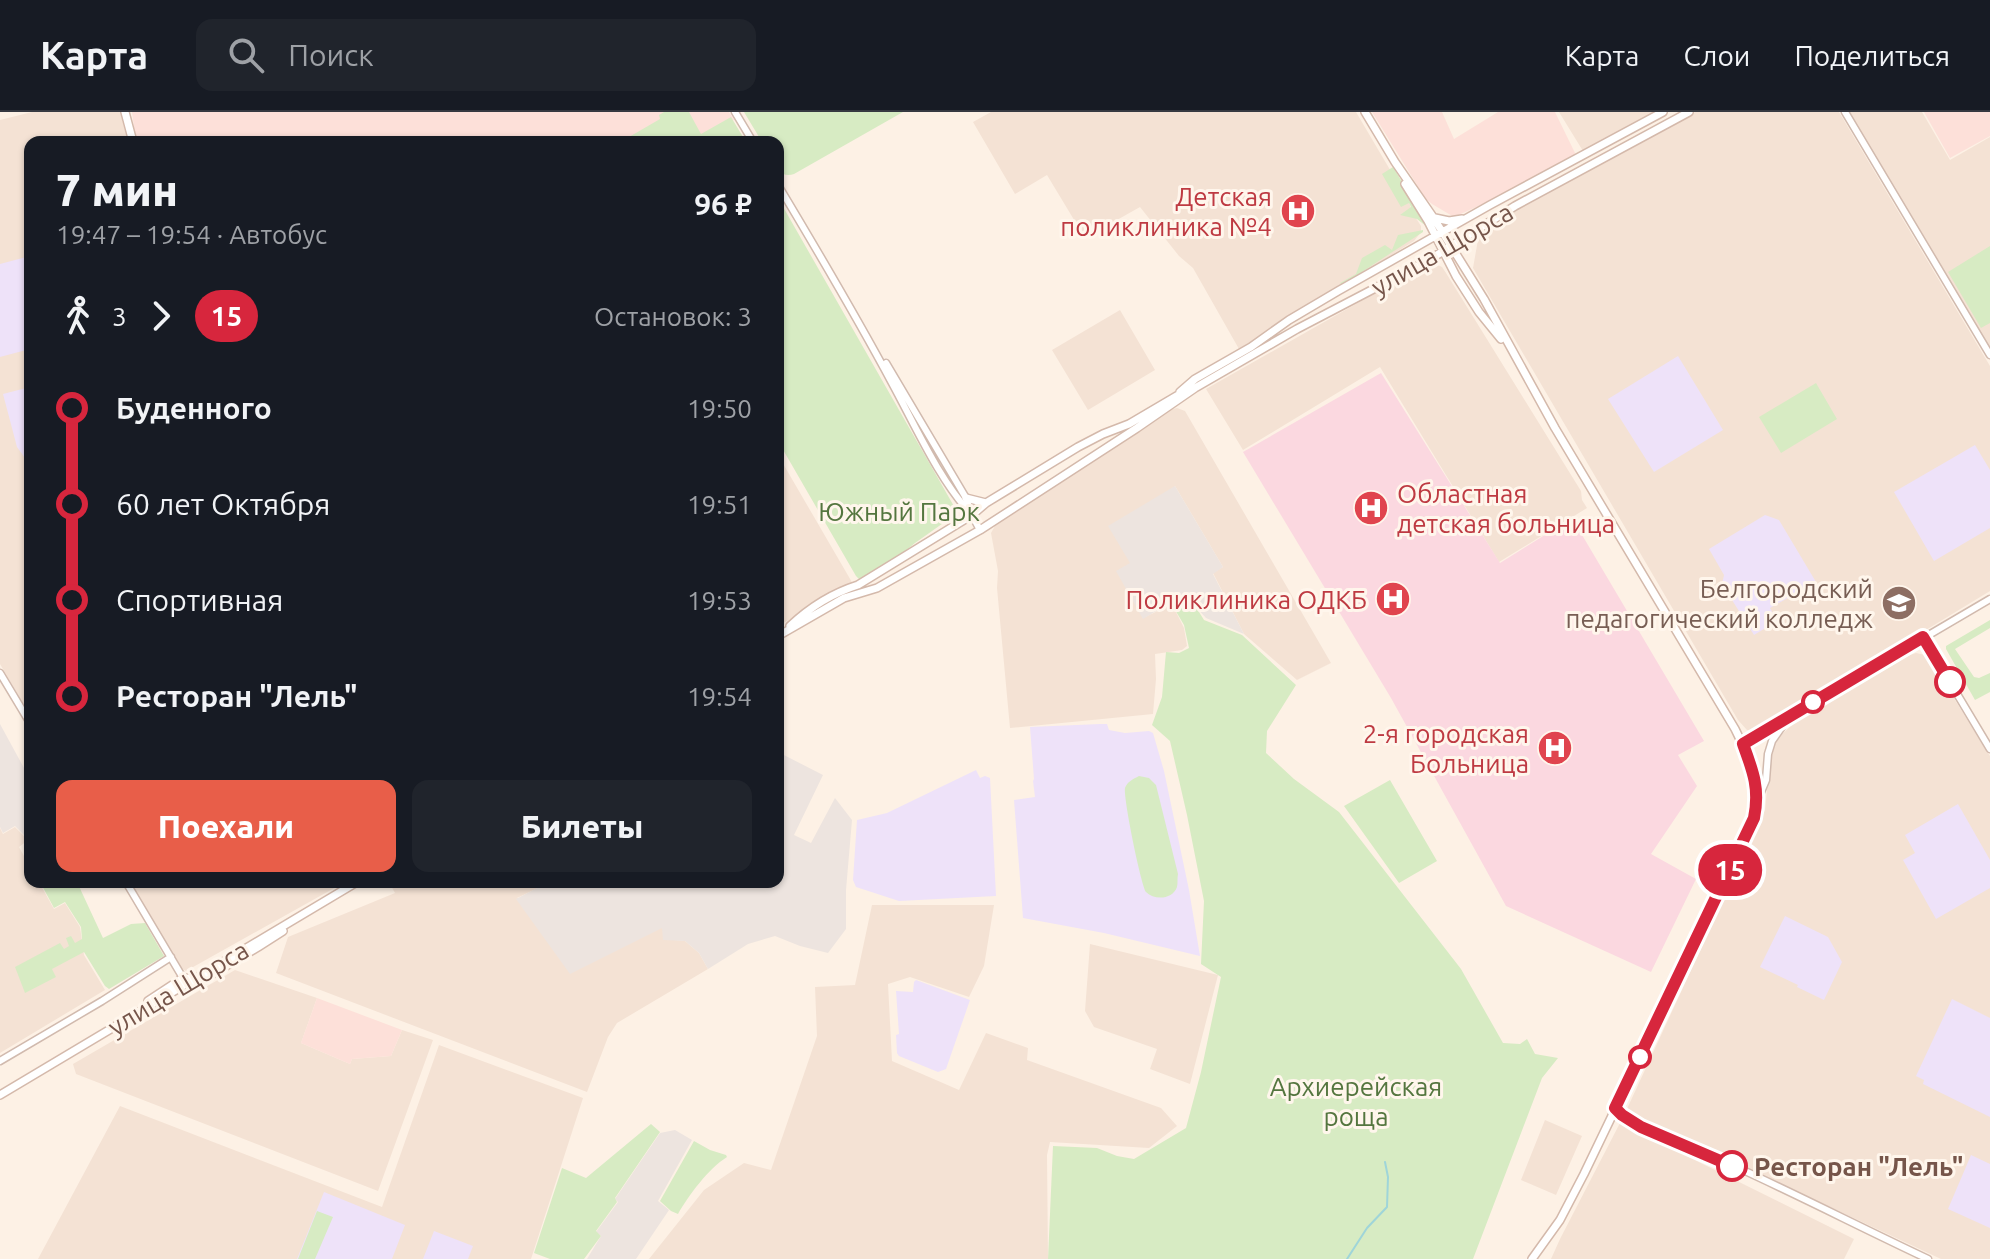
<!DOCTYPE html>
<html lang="ru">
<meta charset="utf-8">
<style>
:root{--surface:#171b24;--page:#20242c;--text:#f1f3f6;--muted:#9ea1a6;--line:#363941;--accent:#e85e49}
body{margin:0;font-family:Ubuntu,sans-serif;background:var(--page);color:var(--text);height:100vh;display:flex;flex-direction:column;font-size:30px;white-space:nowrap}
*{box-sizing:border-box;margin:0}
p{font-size:26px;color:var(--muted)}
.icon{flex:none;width:44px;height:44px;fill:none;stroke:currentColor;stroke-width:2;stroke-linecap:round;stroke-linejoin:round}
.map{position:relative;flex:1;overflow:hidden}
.details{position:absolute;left:24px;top:24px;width:760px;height:752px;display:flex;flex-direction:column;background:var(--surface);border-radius:16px;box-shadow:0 2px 6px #0004}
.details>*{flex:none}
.badge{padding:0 16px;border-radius:26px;font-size:28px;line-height:52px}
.map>.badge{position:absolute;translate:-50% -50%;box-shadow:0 0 0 4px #fff}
.legs{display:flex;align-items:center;gap:12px;height:88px;padding:0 32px;font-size:26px}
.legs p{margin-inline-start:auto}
.overview{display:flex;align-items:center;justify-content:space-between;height:136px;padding:0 32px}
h1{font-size:44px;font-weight:800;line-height:60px}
.primary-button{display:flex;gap:16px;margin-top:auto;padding:16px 32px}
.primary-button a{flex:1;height:92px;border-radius:16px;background:var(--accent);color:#fff;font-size:32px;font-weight:800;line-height:92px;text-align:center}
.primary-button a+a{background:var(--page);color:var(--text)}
ul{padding:0 32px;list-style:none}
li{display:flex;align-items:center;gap:28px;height:96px;font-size:30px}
li i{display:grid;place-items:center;width:12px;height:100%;margin:0 10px;background:currentColor}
li i::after{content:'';width:20px;height:20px;margin:-10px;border:6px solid;border-radius:50%;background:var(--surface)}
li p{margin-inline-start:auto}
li:first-child i{background:linear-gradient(#0000 50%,currentColor 0)}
li:last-child i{background:linear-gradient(currentColor 50%,#0000 0)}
header{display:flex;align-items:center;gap:48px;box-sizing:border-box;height:112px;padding:0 40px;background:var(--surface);border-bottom:2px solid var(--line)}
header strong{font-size:38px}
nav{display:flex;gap:44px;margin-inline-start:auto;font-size:28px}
.search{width:560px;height:72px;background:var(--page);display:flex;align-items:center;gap:20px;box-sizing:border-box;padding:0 28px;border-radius:16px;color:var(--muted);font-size:30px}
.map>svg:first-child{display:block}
</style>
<header>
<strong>Карта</strong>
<div class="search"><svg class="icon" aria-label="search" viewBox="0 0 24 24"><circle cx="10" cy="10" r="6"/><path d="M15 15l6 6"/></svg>Поиск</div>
<nav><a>Карта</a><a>Слои</a><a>Поделиться</a></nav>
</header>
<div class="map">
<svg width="1990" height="1147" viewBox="0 0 1990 1147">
<rect width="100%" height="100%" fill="#fdf1e5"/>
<path fill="#f4e2d4" d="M32 0H120L128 30H30V603L0 552V8Z
M991 0H1356L1409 90 1412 100 1421 114V120L1414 129 1239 237 1193 156 1179 144 1140 95 1085 126 1047 63 1015 82 973 10Z
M1559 0H1662L1583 39Z
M1695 0H1839L1990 254V479L1760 619 1754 620 1747 618 1738 608 1473 156 1479 122 1486 113Z
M1846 0H1922L1950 48 1990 25V241Z
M1433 151 1442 155 1446 161 1581 379 1582 388 1587 396 1499 450 1380 255 1243 338 1206 277 1407 163Z
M1120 198 1155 258 1088 298 1052 238Z
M1177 296 1185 299 1331 551 1297 568 1244 522 1213 461 1223 455 1175 374 1130 452 1117 459 1143 506 1168 494 1176 500 1184 516 1187 534 1182 538 1155 542 1156 567 1153 602 1010 616 997 476 998 459 991 421 995 414 1037 383 1170 298Z
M778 343 853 472 778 514Z
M1916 541 1925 543 1930 548 1990 644V1147H1941L1626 999 1765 698 1770 647 1777 627 1794 611 1910 543Z
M15 715 28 728 19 735 30 755V770H39L54 797 65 791 80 815 84 843 105 878 0 941V716L3 722Z
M130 770H345L186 859 179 855Z
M389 770H543L542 774 517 786 663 815 675 828 685 829 699 841 708 857 617 911 608 925 587 980 276 861 288 825 395 781Z
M872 793H994L984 854 969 885 910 865 888 872 892 949 959 978 986 921 1028 936 1027 948 1161 996 1177 1014 1149 1036 1050 1030 1047 1043 1048 1147H649L704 1078 744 1051 771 1058 817 924 815 875 855 873Z
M1090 832 1218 863 1190 972 1150 957 1157 937 1094 915 1085 899Z
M235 858 317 886 301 931 350 952 352 947 391 944 402 918 433 928 378 1079 76 962 73 952Z
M439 933 583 986 531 1147H38L120 994 382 1095Z
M1545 1008 1582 1024 1556 1083 1521 1068Z
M1620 1011 1854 1127 1844 1147H1551L1560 1127Z"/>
<path fill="#fde0d9" d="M132 0H729L734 8 693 30H136Z
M1372 0H1442L1454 27 1498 0H1555L1576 43 1496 86 1454 105 1432 92 1425 86Z
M1924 0H1990V24L1950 46Z
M317 886 402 918 391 944 352 947 350 952 301 931Z"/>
<path fill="#ede4df" d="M1175 374 1223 455 1213 462 1244 522 1206 506 1184 482 1143 507 1116 459 1130 451 1108 414Z
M0 612 30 667V725L28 727 15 714 3 721 0 715Z
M778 640 823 663 794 723 811 731 835 686 852 708 846 778V817L828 841 800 834 775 824 748 832 708 857 699 841 685 829 663 828 662 816 570 862 516 787 541 774 543 770H778Z
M675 1018 692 1028 658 1089 669 1098 636 1147H587L601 1124 596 1120 618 1090 615 1087 660 1021Z"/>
<path fill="#eee2f9" d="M30 144V237L0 245V152Z
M1678 244 1723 318 1654 360 1608 287Z
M30 275V353L17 335 3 282Z
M1975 333 1990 358V416L1934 449 1894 380Z
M1765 403 1779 408 1816 470 1770 496 1777 509 1754 523 1722 472 1724 463 1709 437Z
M1100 612H1107L1109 618 1125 621 1149 619 1153 621 1164 659 1189 778 1200 844 1104 821 1023 806 1014 688 1035 685 1033 669 1034 667 1030 615Z
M976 658 980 666 985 664 990 666 996 784 899 789 856 775 853 768 857 708 887 701Z
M1958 692 1990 748V776L1936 807 1903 748 1915 741 1905 723Z
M1785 804 1828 825 1842 850 1824 888 1797 875 1798 873 1760 855Z
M916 868 970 888 946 957 938 960 899 944 897 941 896 923 899 922 896 879 913 880 914 870Z
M1952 887 1990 906V1005L1923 972 1924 968 1916 964Z
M1971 1043 1990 1052V1116L1948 1097Z
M324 1080 405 1113 392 1147H297Z
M434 1119 473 1134 468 1147H423Z"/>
<path fill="#fbd8e0" d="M1381 261 1500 451 1572 406 1704 629 1678 643 1697 674 1651 742 1696 767 1651 860 1506 794 1391 586 1243 340Z"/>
<path fill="#d7ebc3" d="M664 0H689L701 22 731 5 746 30H632L629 25 660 7 659 3Z
M744 0H903L794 62C788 64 782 63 778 58V30H762Z
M1393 55 1424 106 1427 112 1426 114 1417 107 1400 103 1411 95 1409 91 1401 95 1382 62Z
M778 86 955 396 953 403 949 407 915 431 893 449 862 467H859L856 464 778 329Z
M1423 118V120L1342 173 1340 171 1356 162 1362 146 1385 133 1392 138 1398 123Z
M1990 134V211L1981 216 1948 160Z
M1816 271 1837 307 1781 341 1759 305Z
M1182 488 1188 495 1194 492 1204 508 1242 523 1296 573 1267 619 1266 641 1294 667 1339 700 1461 857 1503 931 1520 932 1527 927 1535 942 1558 946 1542 966 1473 1147H1048L1053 1034 1097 1036 1117 1044 1134 1047 1186 1016 1201 960 1221 865 1201 852 1204 789 1187 703 1170 629 1152 613 1162 585 1166 540 1179 541 1189 536 1184 513 1174 496 1175 490Z
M1990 508V516L1955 537 1974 565 1979 566 1990 561V580L1975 588 1946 537V534Z
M1139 664 1149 666 1156 673 1178 762C1177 766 1178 771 1177 775 1173 787 1155 789 1146 780 1141 773 1123 685 1125 676 1127 670 1133 667 1139 664Z
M1390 668 1437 749 1399 771 1344 694Z
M40 770H77L103 826 131 812 145 811 164 844 109 877 105 874 84 840 52 857 56 865 25 881 15 855 60 831 64 837 69 834 66 826 71 824 75 831 82 827 81 815 65 790 54 796Z
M651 1012 660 1020 615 1086 617 1090 596 1119 601 1124 584 1147H550L534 1141 562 1056 586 1066Z
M694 1029 710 1038 726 1043 727 1045C708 1057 689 1083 678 1102L671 1099 660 1089Z
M317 1099 333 1105 315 1147H298Z"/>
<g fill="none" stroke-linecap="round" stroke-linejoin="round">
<path stroke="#9fd5d9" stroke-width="2" d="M1347 1147 1367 1116 1387 1095 1388 1065 1385 1050"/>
<g stroke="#d1baae" stroke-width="9">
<path id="tertiary" d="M735 0 753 30
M1845 0 1990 243
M778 73C817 138 856 204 892 271 915 313 939 368 972 403
M886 251 966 386 972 403 980 418
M1923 525 1990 637
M0 561 30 611
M1743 632 1990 487
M1758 687 1766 668 1768 642 1772 629 1786 609
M126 770 183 866
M185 868 189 876 203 868
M0 949 102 889 171 845
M1615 996C1641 1021 1698 1038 1732 1053 1798 1083 1862 1116 1928 1147"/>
</g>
<g stroke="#d4b9ab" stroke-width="10">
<path id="secondary" d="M125 0 133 30
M1365 0 1395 50 1433 105 1484 187 1555 316 1735 617C1752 651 1764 680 1750 717L1584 1062 1560 1108 1532 1147
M1405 72 1428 109 1456 164 1479 200 1501 227
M1435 106 1449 109 1462 107
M1180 280 1195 267 1251 235 1289 208 1338 179 1490 93 1663 0
M966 386 986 391 1078 335 1103 322 1129 312 1185 279
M790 514C809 496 833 481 858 473L972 403 986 391
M778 524 844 486 877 476 980 418 1137 316 1195 276 1297 217 1429 148 1515 94 1689 0
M148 889 183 866 204 867 258 835 283 819
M0 983 357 770"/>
</g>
<use href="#tertiary" stroke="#fff" stroke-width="6"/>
<use href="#secondary" stroke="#fff" stroke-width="7"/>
</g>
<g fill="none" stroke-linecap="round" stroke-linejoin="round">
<g stroke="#fff" stroke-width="18">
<path id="line-1" d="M1732 1054 1641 1015 1622 1003 1615 996 1754 706C1760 677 1753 659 1743 632L1923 525 1950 570"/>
</g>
<use href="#line-1" stroke="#d7263d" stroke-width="12"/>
</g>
<defs>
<g id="hospital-disc" transform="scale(1.8)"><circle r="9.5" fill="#e0444e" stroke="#fff6ec"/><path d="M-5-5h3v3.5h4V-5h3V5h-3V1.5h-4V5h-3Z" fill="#fff"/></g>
<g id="university-disc" transform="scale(1.8)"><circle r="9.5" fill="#8d6e63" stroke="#fff6ec"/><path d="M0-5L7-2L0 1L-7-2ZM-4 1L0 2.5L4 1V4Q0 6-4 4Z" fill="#fff"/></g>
</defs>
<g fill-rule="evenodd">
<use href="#hospital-disc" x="1298" y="99"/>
<use href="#hospital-disc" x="1371" y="396"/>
<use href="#hospital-disc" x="1393" y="487"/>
<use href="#university-disc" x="1899" y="491"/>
<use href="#hospital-disc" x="1555" y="636"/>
</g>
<g fill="#fff" stroke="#d7263d" stroke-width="4">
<circle cx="1950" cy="570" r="14"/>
<circle cx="1813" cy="590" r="10"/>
<circle cx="1640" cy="945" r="10"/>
<circle cx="1732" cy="1054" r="14"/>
</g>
<g text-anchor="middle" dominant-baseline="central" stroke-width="6" stroke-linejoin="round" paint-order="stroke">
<g font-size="26" fill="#be3a42" stroke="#fff6ec" text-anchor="end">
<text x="1272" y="84">Детская<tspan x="1272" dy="30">поликлиника №4</tspan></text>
<text x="1397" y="381" text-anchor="start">Областная<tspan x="1397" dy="30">детская больница</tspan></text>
<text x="1367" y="487">Поликлиника ОДКБ</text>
<text x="1529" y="621">2-я городская<tspan x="1529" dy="30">Больница</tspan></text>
</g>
<g font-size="26" fill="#76554a" stroke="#fff6ec">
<text transform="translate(1442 137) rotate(-30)">улица Щорса</text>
<text transform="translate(178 876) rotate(-31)">улица Щорса</text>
</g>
<g font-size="26" fill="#54763f" stroke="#fff6ec">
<text x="899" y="399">Южный Парк</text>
<text x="1356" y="974">Архиерейская<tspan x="1356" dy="30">роща</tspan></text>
</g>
<g font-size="26" fill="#785e54" stroke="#fff6ec" text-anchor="end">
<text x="1873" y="476">Белгородский<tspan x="1873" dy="30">педагогический колледж</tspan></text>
</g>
<g font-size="26" font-weight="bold" fill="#76554a" stroke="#fff6ec" text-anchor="start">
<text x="1754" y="1054">Ресторан "Лель"</text>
</g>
</g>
</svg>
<b class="badge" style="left:1730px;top:758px;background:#d7263d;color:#fff">15</b>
<section class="details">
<div class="overview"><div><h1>7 мин</h1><p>19:47 – 19:54 · Автобус</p></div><b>96 ₽</b></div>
<div class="legs"><svg class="icon" aria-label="walk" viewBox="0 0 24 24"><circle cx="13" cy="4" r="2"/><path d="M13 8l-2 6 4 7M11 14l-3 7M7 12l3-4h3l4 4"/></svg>3<svg class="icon" aria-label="forward" viewBox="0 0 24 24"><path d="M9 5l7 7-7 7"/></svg><b class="badge" style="background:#d7263d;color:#fff">15</b><p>Остановок: 3</p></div>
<ul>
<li><i style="color:#d7263d"></i><b>Буденного</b><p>19:50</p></li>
<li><i style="color:#d7263d"></i><span>60 лет Октября</span><p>19:51</p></li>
<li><i style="color:#d7263d"></i><span>Спортивная</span><p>19:53</p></li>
<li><i style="color:#d7263d"></i><b>Ресторан &quot;Лель&quot;</b><p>19:54</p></li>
</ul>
<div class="primary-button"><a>Поехали</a><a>Билеты</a></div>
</section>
</div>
